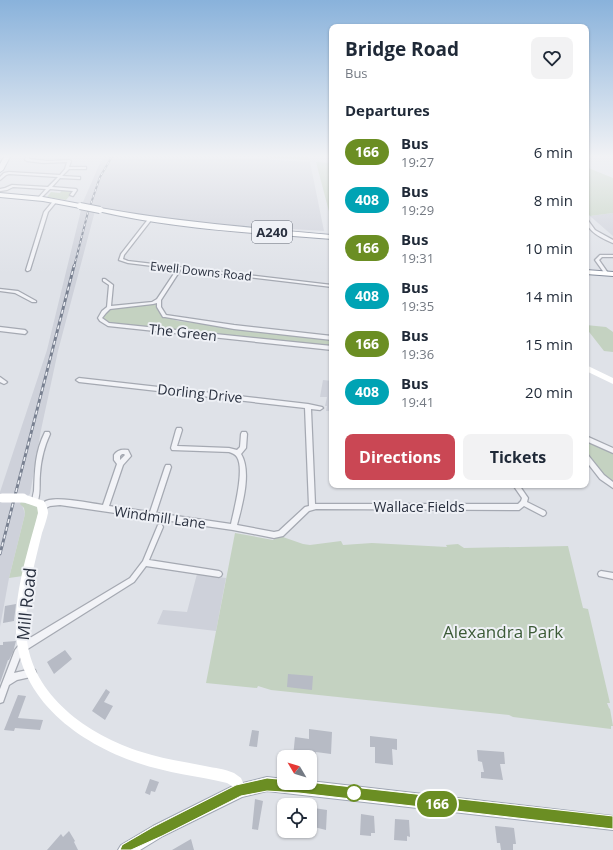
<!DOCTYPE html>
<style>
:root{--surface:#fff;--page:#f2f2f3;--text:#1f2937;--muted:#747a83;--accent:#ca4754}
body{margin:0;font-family:"Open Sans",sans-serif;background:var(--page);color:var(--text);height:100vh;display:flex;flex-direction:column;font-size:15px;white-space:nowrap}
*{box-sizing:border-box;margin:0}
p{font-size:13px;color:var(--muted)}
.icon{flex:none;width:22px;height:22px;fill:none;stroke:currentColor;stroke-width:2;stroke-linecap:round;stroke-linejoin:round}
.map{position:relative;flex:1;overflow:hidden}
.sheet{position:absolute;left:329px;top:24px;width:260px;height:464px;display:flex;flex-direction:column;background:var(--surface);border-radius:8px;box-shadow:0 1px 3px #0004}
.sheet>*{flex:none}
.badge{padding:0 8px;border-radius:13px;font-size:14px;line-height:26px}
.needle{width:26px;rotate:308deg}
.tools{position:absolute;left:277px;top:750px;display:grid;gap:8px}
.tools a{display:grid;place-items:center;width:40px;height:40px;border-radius:8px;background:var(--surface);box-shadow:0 1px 3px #0004;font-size:20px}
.map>.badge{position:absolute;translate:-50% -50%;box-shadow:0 0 0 2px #fff}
h2{padding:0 16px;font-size:15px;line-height:36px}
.round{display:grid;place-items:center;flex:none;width:42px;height:42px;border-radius:8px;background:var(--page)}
.head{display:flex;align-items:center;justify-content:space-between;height:68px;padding:0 16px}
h1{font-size:19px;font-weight:700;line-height:30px}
.action{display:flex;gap:8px;margin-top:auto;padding:8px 16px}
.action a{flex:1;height:46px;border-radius:8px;background:var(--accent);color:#fff;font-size:16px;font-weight:700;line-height:46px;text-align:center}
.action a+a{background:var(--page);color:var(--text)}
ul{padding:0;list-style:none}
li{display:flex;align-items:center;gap:12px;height:48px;padding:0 16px}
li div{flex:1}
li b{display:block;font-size:15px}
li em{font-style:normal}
li .badge{min-width:44px;font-weight:700;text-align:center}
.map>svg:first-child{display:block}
</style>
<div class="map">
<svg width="613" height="850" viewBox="0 0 613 850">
<rect width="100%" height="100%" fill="#dfe2e8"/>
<path fill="#ced1da" d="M106 155H193L310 162 324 231 216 224 143 215 96 207 58 351 41 430 30 494 21 502 25 514 9 578 0 627V492L47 350 83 202 100 163Z
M613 213V236L590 216Z
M323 380 332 381V411H326L327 406H325L327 397H320Z
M197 574 226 578 216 631 157 624 163 610 187 612Z"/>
<path fill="#c4d2c1" d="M223 155H307L310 160Z
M316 162 332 163V223Z
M586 167 613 178V213L590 216 586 212Z
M62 190 73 192 66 200 47 197 51 192 60 193Z
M157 303C159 315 167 318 178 321L332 339V347L113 323 103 320V317L106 312 112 309Z
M586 325 606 327 613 332V352L604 351 586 328Z
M586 440 613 453V482L600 472 586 454Z
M21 502 38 506 39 510 23 576 9 578 25 514 24 508 20 504Z
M235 533 273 540 280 536 303 544 310 545 341 541 343 545 372 543 447 547 446 545 458 544 464 548 568 546 583 608 588 609 610 703H607L609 708 610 709 613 726H611V729L513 717 509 715 271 690 258 686 257 688 206 683Z"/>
<path fill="#b7bbc5" d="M16 604 14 621 3 623 5 606Z
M16 641 13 652 9 660H8L0 683V645H3V642Z
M65 650 72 659 54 674 47 662Z
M288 674 313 676 312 690 287 687Z
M106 689 110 692 104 702 113 706 105 720 92 711Z
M18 695 26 696 18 718 43 720 40 730 15 728 14 731 4 730Z
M309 729 332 732 331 754 316 752 315 761 310 760V757H293L295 737 309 739Z
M252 730 259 731 257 747 249 746Z
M370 736 397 739V750L392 749 393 765 375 763V747H370Z
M477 750 504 752 505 764H500L503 780 481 778V772H484L482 762 478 761Z
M150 779 159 782 155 792 151 791 150 795 145 793Z
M255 799 263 801 258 830 252 829Z
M314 808 327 810 326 830 310 826V809L314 810Z
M361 814 374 816 375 833H371V836L360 835Z
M395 819 409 820 410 837 407 836V841L394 840Z
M495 826 514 828 516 844H513V850H501L500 843H497Z
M69 831 75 841 74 842 78 850H47L61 834 63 837Z
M191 839 194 850H172Z"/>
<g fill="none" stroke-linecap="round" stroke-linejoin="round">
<g stroke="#a5a9b2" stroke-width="2.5">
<path id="street" d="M27 155H30L29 159 48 161 69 160 71 161 69 167H86V169H69L62 176 79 177H80V179L60 178 52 187 76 189 77 190 73 196 70 195 73 191 50 189 40 199 38 198 46 189 13 187 7 190 0 191V189L5 188 12 185 48 187 58 177 9 174 6 175 0 180V177L4 173 9 172 60 175 65 169 67 162 43 163 27 161 25 160Z
M54 200 57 201 48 212 30 270 28 271H27L26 270 44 212Z
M149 218 152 219 124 255 123 259 128 261 332 285V287L181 269 161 300V307L166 315 234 325 332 336V340L234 329 165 317H163L157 307V303L153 304 110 309 106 313 102 318 109 323 332 346V350L108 326 100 321 98 318 102 311 107 307 109 285 103 281V279H105L113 285 111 306 152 302 157 299 177 269 128 263 119 260 121 254Z
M586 219H587L595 230 613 240V243C603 239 586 231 586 219Z
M600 255H613V257H602L599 260 608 273 607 274H605L595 260Z
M0 289 18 291 36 301V302H32L15 293 0 291Z
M0 327 25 330 27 332 25 334 0 331Z
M0 377 7 382 6 383 4 384 0 382Z
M79 378 308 404 322 407 323 408 320 410 311 409 315 504H518L521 501 522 498 513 485H519L528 498 527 502 545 511 546 513 545 515 543 516 524 506 519 510 316 509 309 511 283 536 274 538 233 530 60 505 50 506 42 510 40 509 39 507C41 504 45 501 49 500 63 497 89 503 103 505L117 464 114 460V455C117 450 122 449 128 450L131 456 123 465 109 506 150 512 165 467 166 465H170L171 467 156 513 231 524C234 510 245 469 237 457 235 454 232 453 229 452L172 450 171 448 176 430 177 428H181L182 430 177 446 229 448 237 450 240 447 241 434 242 432H246L247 434 246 448 241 454C252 472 242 506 237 525L274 532 279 531 305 507 309 506 305 408 79 382 76 380ZM122 454H124L125 455 120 460V456Z
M45 432H49L50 434C44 447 41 460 40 474 39 484 41 494 37 503L35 504 33 503C32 499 33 495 34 491 35 469 35 452 45 432Z
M586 436 613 448V453L586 441Z
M586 455H588L604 475 613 482V488L600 479 586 461Z
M160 524 162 525 163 527 149 560 219 571 221 572 222 574 221 576 219 577 146 566 134 582 26 650 21 655 14 673 32 669 35 670 36 673 35 676 17 680 9 685 3 702 0 703V689L15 650 20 644 130 578 143 561 158 525Z
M601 571 613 573V579L599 576 598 574 599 572Z"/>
</g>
<g stroke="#9fa6b3" stroke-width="2">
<path id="primary" d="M267 777 284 779V783H310V781L613 816V830L267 791 242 797 163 836 140 850H118L121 845 153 826 235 785Z"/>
</g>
<g stroke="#878f9e" stroke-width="2">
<path id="highway" d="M5 155H11L3 170 0 172V164Z
M0 193 43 197 80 204 83 206 80 208 43 201 0 197Z
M100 208C177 222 254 228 332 235V239C255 233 173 229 98 211L97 210Z
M586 270 613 272V276L586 274Z"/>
</g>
<use href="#street" fill="#f2f3f7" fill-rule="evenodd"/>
<path fill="#fff" fill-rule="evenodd" d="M586 365 613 378V384L586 371Z
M23 494 44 501C46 504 48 509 48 513 47 519 44 527 42 533 38 549 34 565 31 580 27 602 24 625 28 647 39 704 99 741 152 755 169 760 187 762 205 766 215 768 225 769 234 773L241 778 246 790 244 794 240 796 236 794 232 786 227 783C198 776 167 773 138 763 79 743 19 700 16 632 14 592 28 551 38 513L37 507 20 501 19 498 20 495Z"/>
<use href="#primary" fill="#fff" fill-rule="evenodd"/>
<use href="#highway" fill="#fff" fill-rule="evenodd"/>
<g stroke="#798191" stroke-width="2">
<path id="rail-far1" d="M74 267 88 212 100 177 113 155"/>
</g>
<g stroke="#798191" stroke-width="3">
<path id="rail" d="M0 554 74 266"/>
</g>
<use href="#rail-far1" stroke="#eff1f6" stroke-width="1" stroke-dasharray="3" stroke-linecap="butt"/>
<use href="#rail" stroke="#eff1f6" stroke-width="1.5" stroke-dasharray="4" stroke-linecap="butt"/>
<g stroke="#878f9e" stroke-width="8" stroke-linecap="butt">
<path id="highway-bridge" d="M80 206 100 210"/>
</g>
<path stroke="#fff" stroke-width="9" d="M2 498H23"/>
<use href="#highway-bridge" stroke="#fff" stroke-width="6"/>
</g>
<linearGradient id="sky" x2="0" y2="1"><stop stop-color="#89b2db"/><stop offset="0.57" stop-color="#f1f2f5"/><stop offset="1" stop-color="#f1f2f5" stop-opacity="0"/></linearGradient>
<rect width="613" height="274" fill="url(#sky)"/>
<path fill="#6b8e23" stroke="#fff" d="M267 778 299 781 613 816V829L299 793 267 791 241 796 162 836 131 850H120L122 845 153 827 236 785Z"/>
<circle fill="#fff" stroke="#6b8e23" stroke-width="2" cx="354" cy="793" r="8"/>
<g text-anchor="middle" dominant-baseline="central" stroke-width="4" stroke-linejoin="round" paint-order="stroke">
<g font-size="12" fill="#29303f" stroke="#eff1f6">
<text transform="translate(201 271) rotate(6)">Ewell Downs Road</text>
</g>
<rect fill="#eff1f6" stroke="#646a76" stroke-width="1" x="252" y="221" width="40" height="22" rx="3"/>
<g font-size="13" font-weight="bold" fill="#29303f">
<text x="272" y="232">A240</text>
</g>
<g font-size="14" fill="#29303f" stroke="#eff1f6">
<text transform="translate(183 332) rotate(6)">The Green</text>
<text transform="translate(200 393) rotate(6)">Dorling Drive</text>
<text x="419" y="506">Wallace Fields</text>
<text transform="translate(160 517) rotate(8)">Windmill Lane</text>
</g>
<g font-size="17" fill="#29303f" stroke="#eff1f6">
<text transform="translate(26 604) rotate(-84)">Mill Road</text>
</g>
<g font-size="17" fill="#3b5a36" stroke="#eff1f6">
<text x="503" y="631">Alexandra Park</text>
</g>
</g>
</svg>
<div class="tools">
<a><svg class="needle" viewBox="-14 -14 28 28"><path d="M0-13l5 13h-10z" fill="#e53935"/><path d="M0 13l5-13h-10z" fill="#747a83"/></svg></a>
<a><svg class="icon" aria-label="locate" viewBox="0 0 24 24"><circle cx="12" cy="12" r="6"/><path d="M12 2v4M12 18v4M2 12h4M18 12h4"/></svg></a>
</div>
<b class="badge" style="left:437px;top:804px;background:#6b8e23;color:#fff">166</b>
<section class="sheet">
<div class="head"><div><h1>Bridge Road</h1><p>Bus</p></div><a class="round"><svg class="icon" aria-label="heart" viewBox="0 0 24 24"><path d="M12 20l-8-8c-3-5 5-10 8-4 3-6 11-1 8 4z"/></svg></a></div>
<h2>Departures</h2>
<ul>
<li><span class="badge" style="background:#6b8e23;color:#fff">166</span><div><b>Bus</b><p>19:27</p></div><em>6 min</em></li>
<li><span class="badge" style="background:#00a3b4;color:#fff">408</span><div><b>Bus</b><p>19:29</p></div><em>8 min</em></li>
<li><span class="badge" style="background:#6b8e23;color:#fff">166</span><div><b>Bus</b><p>19:31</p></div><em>10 min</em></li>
<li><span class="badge" style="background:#00a3b4;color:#fff">408</span><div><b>Bus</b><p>19:35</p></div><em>14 min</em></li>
<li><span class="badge" style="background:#6b8e23;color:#fff">166</span><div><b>Bus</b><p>19:36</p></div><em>15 min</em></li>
<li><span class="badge" style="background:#00a3b4;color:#fff">408</span><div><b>Bus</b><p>19:41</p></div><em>20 min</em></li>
</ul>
<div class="action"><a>Directions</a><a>Tickets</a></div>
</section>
</div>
